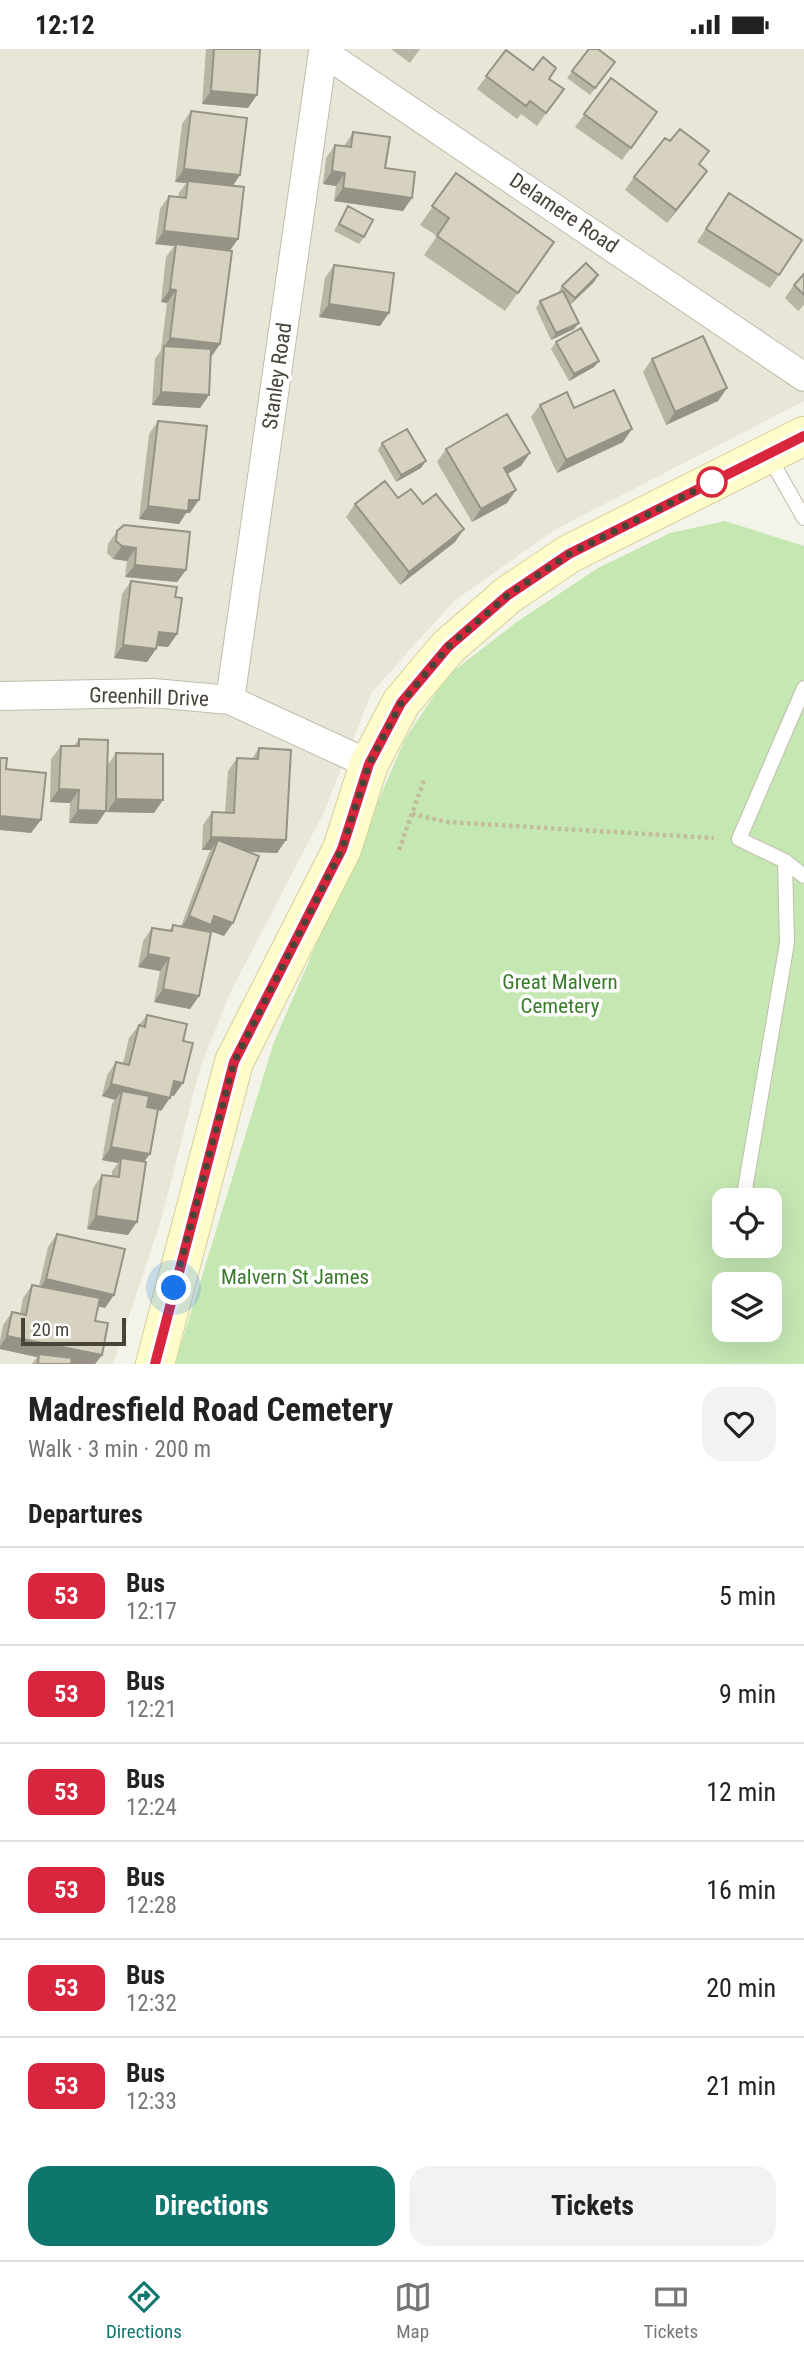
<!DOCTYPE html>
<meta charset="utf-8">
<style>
:root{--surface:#fff;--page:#f2f2f2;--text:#222;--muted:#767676;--line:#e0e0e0;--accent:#0f766e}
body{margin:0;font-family:"Roboto Condensed",sans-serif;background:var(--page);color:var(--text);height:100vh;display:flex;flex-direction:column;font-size:26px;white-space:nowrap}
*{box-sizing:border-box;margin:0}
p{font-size:23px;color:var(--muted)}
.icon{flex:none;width:38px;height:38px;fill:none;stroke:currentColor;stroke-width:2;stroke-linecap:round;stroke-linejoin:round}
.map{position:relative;height:1315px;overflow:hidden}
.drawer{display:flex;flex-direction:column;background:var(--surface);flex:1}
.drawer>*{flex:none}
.badge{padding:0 14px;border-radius:10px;font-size:24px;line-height:46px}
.tools{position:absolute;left:712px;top:1139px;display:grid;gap:14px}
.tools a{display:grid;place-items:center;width:70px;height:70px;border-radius:14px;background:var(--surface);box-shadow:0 7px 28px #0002;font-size:35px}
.scale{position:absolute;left:21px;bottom:18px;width:105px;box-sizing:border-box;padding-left:7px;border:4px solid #484538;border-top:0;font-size:19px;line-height:24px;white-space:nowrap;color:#484538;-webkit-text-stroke:5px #fff;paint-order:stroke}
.you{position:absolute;width:35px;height:35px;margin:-18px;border:5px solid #fff;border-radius:50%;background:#1a73e8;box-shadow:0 0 0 10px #1a73e833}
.map>.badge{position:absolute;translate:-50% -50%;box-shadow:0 0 0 4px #fff}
h2{padding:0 28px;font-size:26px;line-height:63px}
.round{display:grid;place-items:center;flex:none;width:74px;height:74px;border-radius:21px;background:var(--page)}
.head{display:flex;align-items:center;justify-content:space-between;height:119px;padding:0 28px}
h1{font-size:33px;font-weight:700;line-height:52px}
.primary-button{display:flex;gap:14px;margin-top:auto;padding:14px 28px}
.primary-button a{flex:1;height:80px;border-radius:21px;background:var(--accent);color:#fff;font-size:28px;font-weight:700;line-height:80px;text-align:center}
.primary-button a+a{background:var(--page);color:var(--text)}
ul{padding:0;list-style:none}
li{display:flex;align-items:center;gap:21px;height:98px;padding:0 28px;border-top:2px solid var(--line)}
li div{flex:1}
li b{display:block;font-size:26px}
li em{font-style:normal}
li .badge{min-width:77px;font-weight:700;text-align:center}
.status{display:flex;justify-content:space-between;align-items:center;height:49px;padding:0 35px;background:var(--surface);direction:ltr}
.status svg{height:19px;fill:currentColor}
.tabs{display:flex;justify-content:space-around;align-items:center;height:98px;border-top:2px solid var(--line);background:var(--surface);font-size:19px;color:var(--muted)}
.tabs a{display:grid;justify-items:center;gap:4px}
.tabs .selected{color:var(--accent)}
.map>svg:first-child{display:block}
</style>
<div class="status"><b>12:12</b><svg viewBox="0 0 49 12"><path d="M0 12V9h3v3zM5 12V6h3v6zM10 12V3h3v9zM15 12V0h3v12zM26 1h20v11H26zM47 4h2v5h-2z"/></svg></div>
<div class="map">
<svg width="804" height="1315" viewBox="0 0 804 1315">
<rect width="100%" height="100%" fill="#f4f3e9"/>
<path fill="#e8e6d7" d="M0 0H804V352L556 480 454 552 372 643 323 765 230 944 200 1019 161 1171 113 1315H0Z"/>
<path fill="#c5e8b3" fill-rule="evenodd" d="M725 472 804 497V1315H175L274 993 405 690 447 627 518 572 598 519 670 484ZM724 1152H770V1197H724ZM724 1236H770V1281H724Z"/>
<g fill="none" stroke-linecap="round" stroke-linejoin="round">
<g stroke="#c0bdac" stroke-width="16">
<path id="lane" d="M768 406 804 469
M804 639 739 790 785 812 804 827
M743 1152 787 894 785 812"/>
</g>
<g stroke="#c0bdac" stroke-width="30">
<path id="street" d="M0 647 153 644 230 651 369 715
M230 651 323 3 804 328"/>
</g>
<g stroke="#d4d09a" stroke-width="40">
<path id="secondary" d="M155 1315 234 1013 342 800 369 715 401 654 448 598 508 546 569 505 804 387"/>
</g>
<path stroke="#c2bc9d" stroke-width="4.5" stroke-dasharray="3.5 3.5" stroke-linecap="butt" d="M412 765 447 773 714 789
M399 801 424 731"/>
<use href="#lane" stroke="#fff" stroke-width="14"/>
<use href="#street" stroke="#fff" stroke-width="28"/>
<use href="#secondary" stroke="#fefcca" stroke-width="38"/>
</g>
<path fill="#b8b5a4" d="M206 0H260L248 59 202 55Z
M391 0H420L410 14Z
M589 0 615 13 590 46 567 29Z
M506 1 533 21 549 30 554 53 537 77 521 65 517 70 477 40Z
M611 29 657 63 622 111 575 78Z
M191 62 240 126 233 137 238 190 230 201 220 295 211 308 209 346 200 359 152 356 155 310 161 301 167 254 161 253 166 208 174 197 155 195 160 160 169 147 178 148 179 144 186 134 175 133 182 75Z
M353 83 385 119 403 162 334 152 336 137 323 135 326 109 335 96 344 97Z
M699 116 698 135 667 174 625 141 634 128Z
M456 124 554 193 505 262 424 206 437 187 420 176Z
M729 144 779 226 770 239 697 193Z
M348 157 364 188 359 195 334 182Z
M334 216 380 277 319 268 325 229Z
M804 225V256L798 262 785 249 794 236Z
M598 226 594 233 570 256 574 280 551 291 536 259 540 252 558 244 562 237Z
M556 293 599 312 594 318 569 332 551 300Z
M652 310 727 339 718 352 666 376 643 323Z
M540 356 574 359 623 393 557 424 531 368Z
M158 372 190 464H186L179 475 139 470 149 385Z
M382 394 421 419 396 433 378 401Z
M446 400 521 417 507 425 516 441 507 454 472 473 437 413Z
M398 449 455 493 400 536 346 468 355 455Z
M117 482 186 521 177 533 125 528 127 512 113 510 107 504 108 495Z
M131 532 175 548 177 585 168 598 157 597 156 600 147 613 114 609 122 545Z
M79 690 107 717 116 704 154 764 107 763V727L106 762 97 775 69 774 70 754 50 753 51 710 61 697H74Z
M259 699 286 791 277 804 248 803 224 887 207 881 206 882 199 947 190 960 154 953 160 922 138 918 143 892 152 879 169 882 173 876 181 877 209 804 211 801H202L203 776 212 763 225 764 228 722 237 709 252 710Z
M147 966 183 992 174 1047 170 1046 161 1062 158 1061 145 1112 128 1186 87 1180 93 1139 102 1126 112 1127V1122L118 1114 102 1111 112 1055 115 1051 102 1047 107 1026 116 1013 123 1014 129 989Z
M57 1185 105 1259 98 1257 95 1272 102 1306 95 1315H32L37 1308 0 1300V1291L3 1276 12 1263 20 1265 23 1249 32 1236 39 1237 48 1198Z"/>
<path fill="#969386" d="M211 42 257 46 248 59 202 55Z
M184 120 240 126 231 139 188 132 186 134 175 133Z
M332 122 345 124 336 137 323 135Z
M707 122 698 135 667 174 676 161Z
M343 139 412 149 403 162 334 152Z
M164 182 238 190 229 203 176 195 174 197 155 195Z
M598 226 594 233 570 256 575 249Z
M170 240 176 241 167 254 161 253Z
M329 255 389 264 380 277 319 268Z
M579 274 574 280 551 291 556 284Z
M170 289 220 295 211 308 164 298Z
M599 312 594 318 569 332 574 325Z
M727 339 718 352 666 376 675 363Z
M161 343 209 346 200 359 152 356Z
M632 380 623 393 557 424 566 411Z
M530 404 521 417 495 432 504 419Z
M426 412 421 419 396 433 401 426Z
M516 441 507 454 472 473 481 460Z
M189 451H199L190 464H186L179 475 139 470 148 457Z
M464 480 455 493 400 536 409 523Z
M122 497 136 499 127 512 113 510Z
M135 516 186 521 177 533 125 528Z
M159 583 177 585 168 598 150 596Z
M123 596 156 600 147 613 114 609Z
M59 740 79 741 70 754 50 753Z
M116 750 163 751 154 764 107 763Z
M78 761 106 762 97 775 69 774Z
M0 767 41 771 31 784 0 781Z
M211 788 286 791 277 804 214 801 218 791 211 801H202Z
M189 867H214L233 874 224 887 207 881 202 889 180 880Z
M148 905 169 909 160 922 138 918Z
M163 940 199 947 190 960 154 953Z
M174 1032 183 1034 174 1047 165 1045Z
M111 1035 170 1049 161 1062 120 1052 122 1042 115 1051 102 1047Z
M111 1098 150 1105 140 1118 121 1109 118 1114 102 1111Z
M96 1167 137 1173 128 1186 87 1180Z
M46 1230 114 1246 105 1259 37 1243Z
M7 1287 102 1306 95 1315H75L38 1308 39 1305 37 1308 0 1300V1297Z"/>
<path fill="#d6d2bf" stroke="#969386" stroke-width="2" d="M214 0H260L257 46 211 42Z
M589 0H598L615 13 595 39 572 22Z
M506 1 533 21 543 8 556 19 549 30 564 40 546 64 530 52 526 57 486 27Z
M611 29 657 63 631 99 584 65Z
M191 62 247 69 240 126 184 120Z
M680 80 709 102 699 115 707 122 676 161 634 128 665 89 670 92Z
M353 83 390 88 385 119 415 123 412 149 343 139 345 124 332 122 335 96 351 98Z
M456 124 554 193 518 244 437 187 449 169 432 157Z
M188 132 244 138 238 190 164 182 169 147 186 149Z
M729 144 802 191 779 226 706 180Z
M348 157 373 171 364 188 339 175Z
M176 195 232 202 220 295 170 289 176 241 170 240Z
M586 214 598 226 575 249 562 237Z
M334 216 394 224 389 264 329 255Z
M804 225V246L794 236Z
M563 242 579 274 556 284 540 252Z
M581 279 599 312 574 325 556 293Z
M703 287 727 339 675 363 652 310Z
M164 297 211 300 209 346 161 343Z
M614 341 632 380 566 411 540 356 567 343 574 359Z
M507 365 530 404 504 419 516 441 481 460 446 400Z
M158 372 207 377 199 451H189L188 462 148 457Z
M407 380 426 412 401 426 382 394Z
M385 432 398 449 411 440 423 455 436 445 464 480 409 523 355 455Z
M124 476 190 483 186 521 135 516 136 499 122 497 116 492 117 482Z
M131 532 177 538 175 548 182 549 177 585 159 583 156 600 123 596Z
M79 690 108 691 106 762 78 761 79 741 59 740 61 697H79Z
M259 699 291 701 286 791 211 788 212 763 234 764 237 709 258 710Z
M116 704 163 705V751L116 750Z
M0 709H7L6 720 46 724 41 771 0 767Z
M218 791 259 807 233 874 214 867 211 876 189 867Z
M173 876 211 883 199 947 163 940 169 909 148 905 152 879 172 882Z
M147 966 187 975 183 992 193 994 183 1034 174 1032 170 1049 111 1035 116 1013 129 1016 139 976 145 978Z
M122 1042 149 1047 147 1058 158 1060 150 1105 111 1098Z
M121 1109 146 1113 137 1173 96 1167 102 1126 119 1128Z
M57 1185 125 1200 114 1246 46 1230Z
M32 1236 100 1249 95 1272 108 1274 102 1306 7 1287 12 1263 26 1266Z
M39 1305 72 1309 71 1315H38Z"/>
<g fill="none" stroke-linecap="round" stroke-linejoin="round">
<g stroke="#fff" stroke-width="16">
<path id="line" d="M155 1315 234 1013 342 800 369 715 401 654 448 598 508 546 569 505 804 387"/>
</g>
<use href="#line" stroke="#d7263d" stroke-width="10"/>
<path stroke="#484538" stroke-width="7" stroke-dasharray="0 12.6" d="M174 1239 234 1013 342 800 369 715 401 654 448 598 508 546 569 505 718 430 712 433"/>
</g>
<circle fill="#fff" stroke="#d7263d" stroke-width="3.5" cx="712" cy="433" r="14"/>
<g text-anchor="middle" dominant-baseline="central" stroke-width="7" stroke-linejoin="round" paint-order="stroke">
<g font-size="21" fill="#484538" stroke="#fff">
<text transform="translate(564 164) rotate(34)">Delamere Road</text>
<text transform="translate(277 327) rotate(-82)">Stanley Road</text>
<text transform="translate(149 648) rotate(2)">Greenhill Drive</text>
</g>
<g font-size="21" fill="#397a2b" stroke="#fff">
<text x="560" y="933">Great Malvern<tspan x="560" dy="24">Cemetery</tspan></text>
<text x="295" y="1228">Malvern St James</text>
</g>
</g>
</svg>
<div class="tools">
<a><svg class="icon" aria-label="locate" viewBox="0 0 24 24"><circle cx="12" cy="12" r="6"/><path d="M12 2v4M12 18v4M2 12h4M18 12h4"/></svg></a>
<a><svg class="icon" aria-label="layers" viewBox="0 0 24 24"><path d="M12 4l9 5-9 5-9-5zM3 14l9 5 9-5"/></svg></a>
</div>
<div class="scale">20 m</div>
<div class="you" style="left:174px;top:1239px"></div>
</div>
<section class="drawer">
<div class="head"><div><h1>Madresfield Road Cemetery</h1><p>Walk · 3 min · 200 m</p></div><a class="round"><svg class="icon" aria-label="heart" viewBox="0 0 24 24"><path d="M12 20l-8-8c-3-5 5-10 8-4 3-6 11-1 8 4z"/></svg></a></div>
<h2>Departures</h2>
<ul>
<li><span class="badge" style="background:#d7263d;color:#fff">53</span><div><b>Bus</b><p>12:17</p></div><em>5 min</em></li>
<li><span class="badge" style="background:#d7263d;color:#fff">53</span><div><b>Bus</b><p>12:21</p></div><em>9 min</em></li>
<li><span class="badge" style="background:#d7263d;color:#fff">53</span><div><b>Bus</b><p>12:24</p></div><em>12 min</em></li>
<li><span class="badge" style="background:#d7263d;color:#fff">53</span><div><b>Bus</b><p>12:28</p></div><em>16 min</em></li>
<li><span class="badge" style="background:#d7263d;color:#fff">53</span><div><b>Bus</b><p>12:32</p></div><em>20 min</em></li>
<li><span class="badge" style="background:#d7263d;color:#fff">53</span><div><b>Bus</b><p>12:33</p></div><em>21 min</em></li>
</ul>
<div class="primary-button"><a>Directions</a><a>Tickets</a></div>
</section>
<nav class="tabs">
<a class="selected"><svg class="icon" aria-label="directions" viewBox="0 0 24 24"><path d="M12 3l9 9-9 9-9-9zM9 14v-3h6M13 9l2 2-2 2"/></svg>Directions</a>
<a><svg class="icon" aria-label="map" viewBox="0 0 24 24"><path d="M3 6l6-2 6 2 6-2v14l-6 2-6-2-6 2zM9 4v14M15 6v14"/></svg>Map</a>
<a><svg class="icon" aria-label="tickets" viewBox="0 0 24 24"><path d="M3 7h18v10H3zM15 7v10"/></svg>Tickets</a>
</nav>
